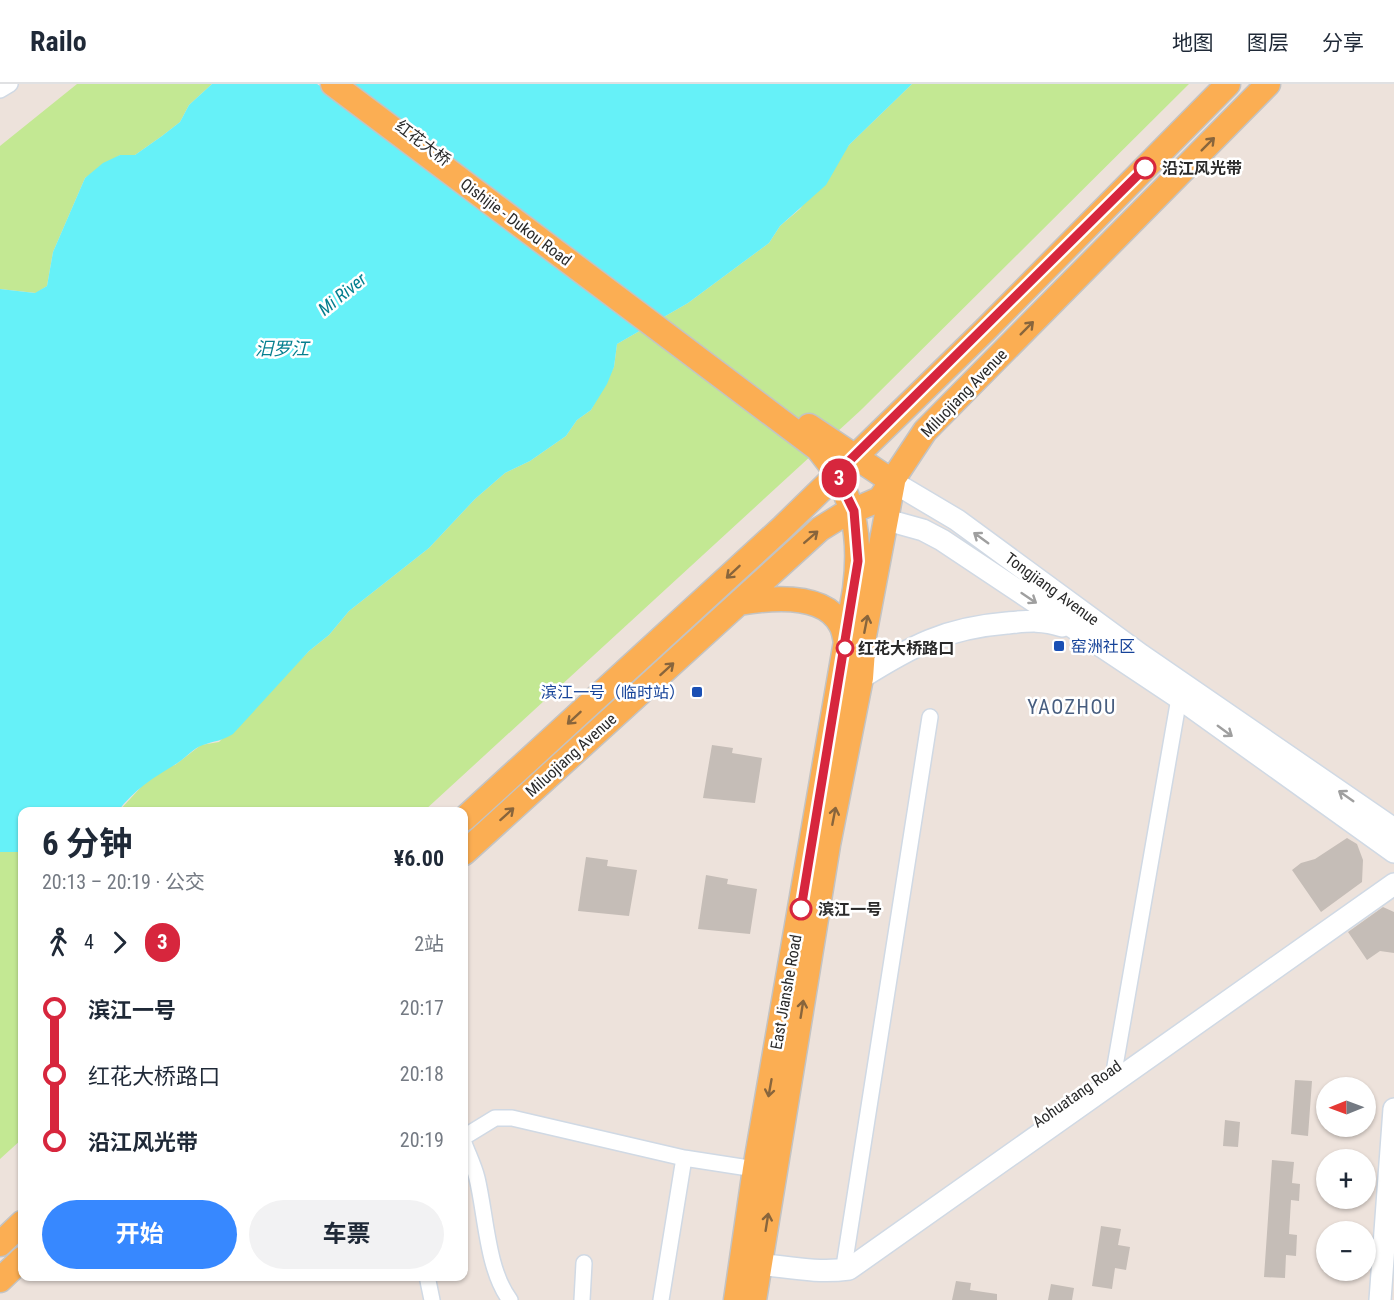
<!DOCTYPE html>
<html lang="zh">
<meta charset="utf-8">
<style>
:root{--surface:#fff;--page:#f2f2f3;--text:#1f2937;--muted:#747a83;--line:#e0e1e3;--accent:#3788ff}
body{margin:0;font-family:"Roboto Condensed","Noto Sans SC",sans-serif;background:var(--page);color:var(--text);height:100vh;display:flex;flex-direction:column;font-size:22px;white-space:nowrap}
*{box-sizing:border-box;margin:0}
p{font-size:20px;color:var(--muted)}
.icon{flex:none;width:33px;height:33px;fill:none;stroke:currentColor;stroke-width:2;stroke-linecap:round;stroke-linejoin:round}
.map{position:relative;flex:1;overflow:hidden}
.drawer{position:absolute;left:18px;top:723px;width:450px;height:474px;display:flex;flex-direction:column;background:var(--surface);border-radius:12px;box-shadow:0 2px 4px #0004}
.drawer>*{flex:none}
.badge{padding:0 12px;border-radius:20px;font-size:21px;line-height:39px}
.needle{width:39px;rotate:269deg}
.fabs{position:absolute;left:1316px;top:993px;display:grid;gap:12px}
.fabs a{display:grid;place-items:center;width:60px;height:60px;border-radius:50%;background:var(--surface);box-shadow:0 2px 4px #0004;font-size:30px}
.map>.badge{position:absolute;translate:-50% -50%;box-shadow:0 0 0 3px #fff}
.legs{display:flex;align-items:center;gap:9px;height:66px;padding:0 24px;font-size:20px}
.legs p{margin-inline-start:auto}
.head{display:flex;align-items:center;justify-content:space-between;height:102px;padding:0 24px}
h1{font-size:33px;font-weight:700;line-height:45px}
.primary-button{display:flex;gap:12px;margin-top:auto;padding:12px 24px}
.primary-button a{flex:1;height:69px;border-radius:36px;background:var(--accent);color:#fff;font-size:24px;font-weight:700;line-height:69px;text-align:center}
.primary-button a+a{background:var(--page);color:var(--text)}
ul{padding:0 24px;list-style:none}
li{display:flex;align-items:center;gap:21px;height:66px;font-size:22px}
li i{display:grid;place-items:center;width:9px;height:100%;margin:0 8px;background:currentColor}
li i::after{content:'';width:15px;height:15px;margin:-8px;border:4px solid;border-radius:50%;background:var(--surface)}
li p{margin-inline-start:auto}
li:first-child i{background:linear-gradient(#0000 50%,currentColor 0)}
li:last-child i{background:linear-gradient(currentColor 50%,#0000 0)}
header{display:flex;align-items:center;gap:36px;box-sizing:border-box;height:84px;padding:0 30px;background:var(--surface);border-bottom:2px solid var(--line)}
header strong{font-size:28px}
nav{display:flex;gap:33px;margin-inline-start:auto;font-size:21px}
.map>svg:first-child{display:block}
</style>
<header>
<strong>Railo</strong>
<nav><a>地图</a><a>图层</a><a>分享</a></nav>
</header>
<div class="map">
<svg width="1394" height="1216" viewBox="0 0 1394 1216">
<rect width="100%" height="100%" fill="#ede2db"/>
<path fill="#c3e893" d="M77 0H212L189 21 180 38 162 52 135 71H120L85 94 53 168 47 202 36 209 0 205V62Z
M912 0H1189L861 326 424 727 118 728 142 702 166 683 175 681 201 661 219 658 309 567 329 551 349 527 429 464 475 415 505 389 530 377 566 352 577 336 591 326 614 283 617 260 688 219 769 159 780 142 800 125 849 61Z
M0 768H22V1055L0 1075Z"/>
<path fill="#66f1f8" d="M212 0H317L330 8 351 0H912L849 61 826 101 780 142 769 159 688 219 617 260 614 283 607 300 591 326 577 336 566 352 530 377 505 389 475 415 429 464 349 527 329 551 309 567 233 650C222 657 214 657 203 661 193 664 185 675 176 680 154 693 134 706 118 727L22 728V768H0V205L35 209 47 202 53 168 85 94 103 79 120 71H135L162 52 180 38 189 21Z"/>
<path fill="#c5bdb7" d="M712 661 733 664 732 669 762 674 755 719 703 714Z
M1347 754 1357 760 1363 776 1362 798 1321 828 1292 786 1301 779 1315 775Z
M586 773 608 776 607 782 637 786 629 832 578 827Z
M706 791 728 795 727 800 757 805 750 850 698 845Z
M1383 823 1394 828V869L1380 867 1367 876 1348 848Z
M1295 996 1312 997 1308 1052 1291 1050Z
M1225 1036 1240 1038 1238 1063 1223 1062Z
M1272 1076 1294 1078 1292 1099 1300 1100 1299 1117 1291 1116 1289 1150 1297 1151 1296 1172 1286 1171 1285 1194 1264 1193Z
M1101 1142 1121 1145 1118 1161 1130 1163 1126 1186 1115 1184 1112 1205 1092 1202Z
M956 1197 971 1199 970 1206 997 1210V1216H952Z
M1051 1200 1074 1204 1072 1216H1048Z"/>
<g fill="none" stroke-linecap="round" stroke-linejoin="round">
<g stroke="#d0d9e4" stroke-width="18">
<path id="street" d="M0 6 10 0
M1115 982 1179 614 1183 608
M464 1053 495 1034H512L684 1074 755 1085
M464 1059C468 1070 474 1082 477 1094 486 1131 487 1186 510 1216
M845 1176 930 633
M427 1192 432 1216
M582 1216 584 1179
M661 1216 684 1074"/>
</g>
<g stroke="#d0d9e4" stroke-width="24">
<path id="secondary" d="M893 398 957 436 1141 571 1394 745
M887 436 923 446 942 456 1179 614 1394 768
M861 594C912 562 945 544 1007 539 1027 537 1043 535 1062 542
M744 1179C781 1181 812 1190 849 1185L1394 800
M1380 1216 1394 1025"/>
</g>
<g stroke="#c3c3c3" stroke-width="27">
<path id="primary" d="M333 0 818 365C854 407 862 452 855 505L755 1085 736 1216
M809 342 893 398
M739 519C769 514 824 508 841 541 844 546 845 554 846 559
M464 735 783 443 985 246 1228 0
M464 769 820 445 841 432 880 415 925 347 1268 0
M0 1160 22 1139
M0 1196 22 1175
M754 1216 828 761 861 594 864 552 893 398"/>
</g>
<use href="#street" stroke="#fff" stroke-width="15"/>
<use href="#secondary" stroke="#fff" stroke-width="21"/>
<use href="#primary" stroke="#fbae53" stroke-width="24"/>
</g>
<defs><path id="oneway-shaft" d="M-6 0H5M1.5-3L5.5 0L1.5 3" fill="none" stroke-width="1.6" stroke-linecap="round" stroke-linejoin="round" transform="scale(1.5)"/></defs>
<g stroke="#88653c">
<use href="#oneway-shaft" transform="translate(1208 60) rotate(-45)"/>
<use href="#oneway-shaft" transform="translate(1027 244) rotate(-45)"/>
<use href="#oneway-shaft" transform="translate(811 453) rotate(-41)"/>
<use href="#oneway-shaft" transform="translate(733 488) rotate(137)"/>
<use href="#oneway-shaft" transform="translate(866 540) rotate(-79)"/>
<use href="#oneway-shaft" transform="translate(667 585) rotate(-42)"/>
<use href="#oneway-shaft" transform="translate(574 634) rotate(137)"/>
<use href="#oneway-shaft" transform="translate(507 730) rotate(-42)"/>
<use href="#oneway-shaft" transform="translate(834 732) rotate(-79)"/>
<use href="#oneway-shaft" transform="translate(802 925) rotate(-81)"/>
<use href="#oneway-shaft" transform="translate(770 1004) rotate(100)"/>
<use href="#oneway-shaft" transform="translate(767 1138) rotate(-81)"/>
</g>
<g stroke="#9f9f9f">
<use href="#oneway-shaft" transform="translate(981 454) rotate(-144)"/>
<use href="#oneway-shaft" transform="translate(1029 514) rotate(34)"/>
<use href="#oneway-shaft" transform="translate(1225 647) rotate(36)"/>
<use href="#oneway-shaft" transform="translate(1346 712) rotate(-145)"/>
</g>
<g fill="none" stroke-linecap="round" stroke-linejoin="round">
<g stroke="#fff" stroke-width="14">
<path id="line-1" d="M801 825 858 477 854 427 836 390 1145 84"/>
</g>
<use href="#line-1" stroke="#d7263d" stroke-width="9"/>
</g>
<g fill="#fff" stroke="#d7263d" stroke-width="3">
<circle cx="1145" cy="84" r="10"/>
<circle cx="845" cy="564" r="8"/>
<circle cx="801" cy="825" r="10"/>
</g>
<g fill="#1a4fb4" stroke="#fff" stroke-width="2">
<rect x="1053" y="556" width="12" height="12" rx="3"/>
<rect x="691" y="602" width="12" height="12" rx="3"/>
</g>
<g text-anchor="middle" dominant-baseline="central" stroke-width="5" stroke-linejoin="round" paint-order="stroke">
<g font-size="16" fill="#2a2a2a" stroke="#fff">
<text transform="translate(423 59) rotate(37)">红花大桥</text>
<text transform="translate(516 138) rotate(37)">Qishijie - Dukou Road</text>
<text transform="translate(964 309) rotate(-46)">Miluojiang Avenue</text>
<text transform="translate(1052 505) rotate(36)">Tongjiang Avenue</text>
<text transform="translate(571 671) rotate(-42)">Miluojiang Avenue</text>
<text transform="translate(786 908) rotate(-80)">East Jianshe Road</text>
<text transform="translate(1077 1010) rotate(-35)">Aohuatang Road</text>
</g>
<g font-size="16" font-weight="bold" fill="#2a2a2a" stroke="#fff" text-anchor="start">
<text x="1162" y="84">沿江风光带</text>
<text x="858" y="564">红花大桥路口</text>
<text x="818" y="825">滨江一号</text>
</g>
<g font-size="16" fill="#164399" stroke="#fff" text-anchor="start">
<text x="1071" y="562">窑洲社区</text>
<text x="685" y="608" text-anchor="end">滨江一号（临时站）</text>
</g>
<g font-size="18" font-style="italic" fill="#057f8f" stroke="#fff">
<text transform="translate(342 210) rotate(-39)">Mi River</text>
<text x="282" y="264">汨罗江</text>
</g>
<g font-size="20" letter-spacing="1.5" fill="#475d7f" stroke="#fff">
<text x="1072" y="623">YAOZHOU</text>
</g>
</g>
</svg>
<div class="fabs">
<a><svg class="needle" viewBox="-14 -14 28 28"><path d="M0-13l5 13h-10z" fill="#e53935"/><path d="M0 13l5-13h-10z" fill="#747a83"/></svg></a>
<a>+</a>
<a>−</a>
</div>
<b class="badge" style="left:839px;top:394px;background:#d7263d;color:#fff">3</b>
<section class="drawer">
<div class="head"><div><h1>6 分钟</h1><p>20:13 – 20:19 · 公交</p></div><b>¥6.00</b></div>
<div class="legs"><svg class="icon" aria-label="walk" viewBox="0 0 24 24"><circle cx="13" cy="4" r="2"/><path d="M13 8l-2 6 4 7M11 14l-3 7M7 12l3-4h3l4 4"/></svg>4<svg class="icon" aria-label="forward" viewBox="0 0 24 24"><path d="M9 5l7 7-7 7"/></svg><b class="badge" style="background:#d7263d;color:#fff">3</b><p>2站</p></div>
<ul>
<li><i style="color:#d7263d"></i><b>滨江一号</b><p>20:17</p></li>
<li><i style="color:#d7263d"></i><span>红花大桥路口</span><p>20:18</p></li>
<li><i style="color:#d7263d"></i><b>沿江风光带</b><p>20:19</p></li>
</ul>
<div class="primary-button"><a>开始</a><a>车票</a></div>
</section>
</div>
